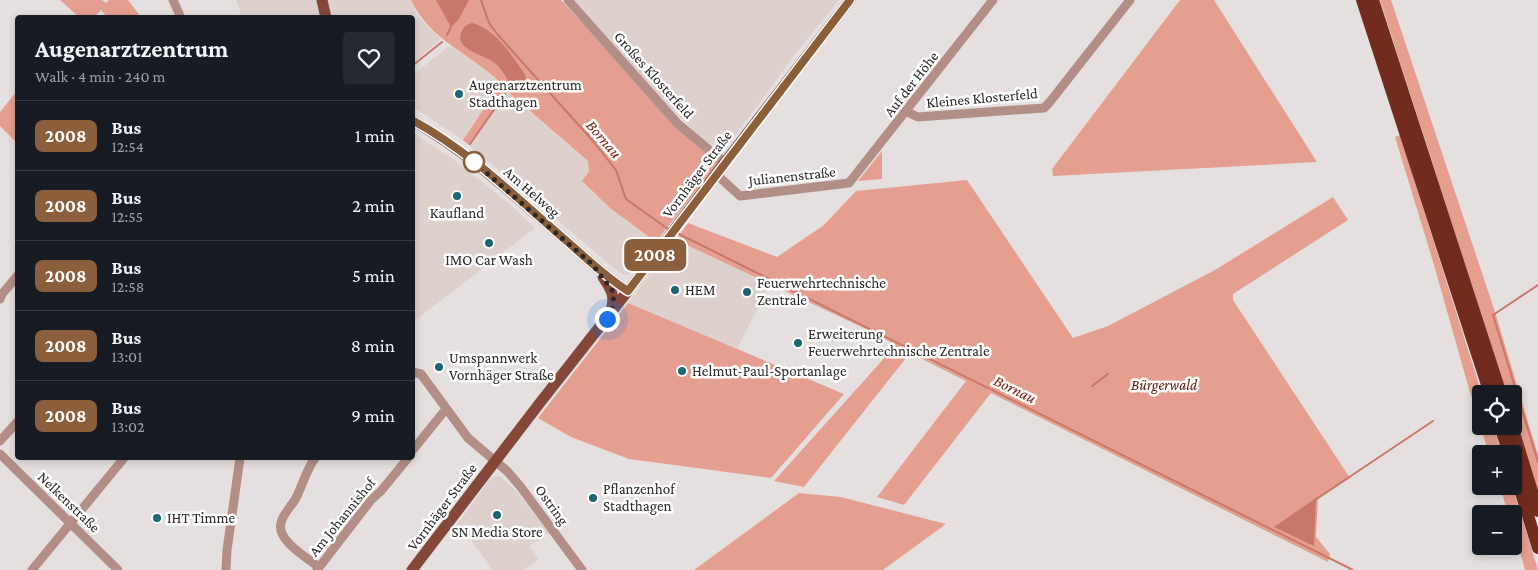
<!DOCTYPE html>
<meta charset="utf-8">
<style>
:root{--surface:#171b24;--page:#242831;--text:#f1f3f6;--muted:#9ea1a6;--line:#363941}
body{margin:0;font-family:"Crimson Pro",serif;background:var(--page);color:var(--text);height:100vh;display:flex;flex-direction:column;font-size:19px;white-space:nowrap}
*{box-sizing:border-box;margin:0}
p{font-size:16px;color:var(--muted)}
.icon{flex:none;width:28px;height:28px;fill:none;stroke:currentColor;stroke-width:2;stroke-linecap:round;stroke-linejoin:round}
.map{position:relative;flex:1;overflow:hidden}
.panel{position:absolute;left:15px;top:15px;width:400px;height:445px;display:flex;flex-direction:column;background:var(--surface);border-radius:5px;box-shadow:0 2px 8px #0003}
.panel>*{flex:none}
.badge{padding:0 10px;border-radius:8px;font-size:18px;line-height:32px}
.controls{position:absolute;left:1472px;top:385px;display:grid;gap:10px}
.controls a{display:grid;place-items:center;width:50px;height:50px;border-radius:5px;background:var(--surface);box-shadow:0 2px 8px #0003;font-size:25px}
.you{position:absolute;width:25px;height:25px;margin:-12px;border:4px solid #fff;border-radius:50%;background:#1a73e8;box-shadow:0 0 0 8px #1a73e833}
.map>.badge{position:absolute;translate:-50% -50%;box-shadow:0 0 0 2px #fff}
.round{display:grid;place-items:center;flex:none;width:52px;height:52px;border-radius:5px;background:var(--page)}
.head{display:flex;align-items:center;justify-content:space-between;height:85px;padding:0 20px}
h1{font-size:24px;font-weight:700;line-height:38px}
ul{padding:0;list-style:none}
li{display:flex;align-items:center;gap:15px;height:70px;padding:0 20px;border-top:1px solid var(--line)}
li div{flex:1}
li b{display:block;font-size:19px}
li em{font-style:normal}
li .badge{min-width:55px;font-weight:700;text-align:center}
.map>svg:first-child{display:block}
</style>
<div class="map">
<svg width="1538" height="570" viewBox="0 0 1538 570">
<rect width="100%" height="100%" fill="#e5e0df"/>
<path fill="#ded0cd" d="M236 0H411L417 14 428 27 441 39 413 63 412 18 242 17Z
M575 0H839L797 52 726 148 718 150 697 134 661 99Z
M448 47H452L486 68 501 83 463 140 413 107V75Z
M507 92 588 161 589 170 582 181 610 208 656 242 629 275 622 274 615 269 469 145Z
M413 133 453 159 506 201 535 228 413 322Z
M676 240 770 284 737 349 628 303Z
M496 476 501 477 516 491 549 533 529 546 539 559 523 570H493L465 532 457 524 491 478Z"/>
<path fill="#e59f90" d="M60 0H102L106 3 109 0H128L141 17H107L101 10 94 17H79Z
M411 0H561L680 129 718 163 656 242 610 208 582 181 589 171 588 161 508 92 469 145 463 140 501 83C470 53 430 41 411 0Z
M1180 0H1214L1317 162 1053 176 1052 169Z
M1380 0H1391L1495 312 1538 455V492L1514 413V394H1507Z
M17 91V143L0 126V112Z
M1400 135 1482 394 1481 426H1493L1502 454H1489L1469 389 1434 265 1395 137Z
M882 151V179L858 181Z
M967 180 1073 338 1108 326 1215 270 1333 197 1348 220 1233 294V300L1350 478 1318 499 1316 537 1330 554 1328 562 991 393 904 505 877 497 966 381 910 353 804 487 774 481 896 345 864 328 676 240 688 223 777 257 824 225 856 191Z
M628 303 844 394 771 478 629 459 571 437 538 418Z
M1500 486H1512L1538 570H1525L1514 531V514H1508Z
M799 493 841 497 946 524 883 570H694Z"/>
<path fill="#c77868" d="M436 0H469L459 19 451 27Z
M472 23C496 29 513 57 526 76L524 89 520 91 515 90C507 82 504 71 496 64 487 55 455 51 461 33 463 27 466 25 472 23Z
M1316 498 1314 546 1274 527Z"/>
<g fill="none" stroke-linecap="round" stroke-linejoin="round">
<path stroke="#c77868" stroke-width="2" d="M481 0 489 23 498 35 593 141 616 170 626 199 668 229
M447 35 451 27
M412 66 442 42
M470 144 505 94
M677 233 1353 570
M1538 285 1493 315 1538 462
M1092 386 1108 374
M1315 500 1433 421"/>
<path stroke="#b28e86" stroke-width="9" d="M173 0 181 18
M568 0 678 124 725 163
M907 112 918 117 1044 108 1049 103 1130 0
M716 174 740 196 849 183 993 0
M0 299 2 294 18 275
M412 372 421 374 468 438 507 471 520 486 582 570
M0 441 18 421
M412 451 446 409
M0 454 118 570
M315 458C307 469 303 483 297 496 293 505 283 513 281 523 276 540 307 558 319 567
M32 570 124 458
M226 570 227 550 240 458
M317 570 371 500 381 491 408 458"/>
<path stroke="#84473a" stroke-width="11" d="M322 0 326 18
M412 120C470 153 519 200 569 243 588 260 607 278 628 291
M603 277C612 290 616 298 610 313
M412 570 539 404 638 278 716 174 850 0"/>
<path stroke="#722c1f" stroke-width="12" d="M1362 0 1490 394
M1373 0 1501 394
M1500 426 1509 454
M1512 426 1538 511
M1514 470 1538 548"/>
</g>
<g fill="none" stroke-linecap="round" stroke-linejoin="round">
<g stroke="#fff" stroke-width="11">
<path id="line" d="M412 120C471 152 519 200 569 243 588 260 607 278 628 291L850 0"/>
</g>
<use href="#line" stroke="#8b5e3c" stroke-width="8"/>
<path stroke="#2a2928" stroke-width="5" stroke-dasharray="0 9" d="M474 162 592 264 612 290C615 300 613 310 607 319"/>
</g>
<g fill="#1c6572" stroke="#fff" stroke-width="2">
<circle cx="459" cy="94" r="5"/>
<circle cx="457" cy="196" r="5"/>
<circle cx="489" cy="243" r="5"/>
<circle cx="675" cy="290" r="5"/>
<circle cx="747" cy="292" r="5"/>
<circle cx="798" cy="343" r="5"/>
<circle cx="439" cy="367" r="5"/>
<circle cx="682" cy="371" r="5"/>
<circle cx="593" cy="498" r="5"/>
<circle cx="497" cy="515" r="5"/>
<circle cx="157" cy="518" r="5"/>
</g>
<circle fill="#fff" stroke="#8b5e3c" stroke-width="2.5" cx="474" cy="162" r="10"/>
<g text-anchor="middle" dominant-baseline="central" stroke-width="5" stroke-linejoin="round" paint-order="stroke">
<g font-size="15" fill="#2a2928" stroke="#fff">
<text transform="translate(654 75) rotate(48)">Großes Klosterfeld</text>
<text transform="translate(911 84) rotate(-52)">Auf der Höhe</text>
<text transform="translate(982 98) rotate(-5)">Kleines Klosterfeld</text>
<text transform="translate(697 174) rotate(-53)">Vornhäger Straße</text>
<text transform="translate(792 176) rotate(-6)">Julianenstraße</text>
<text transform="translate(532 192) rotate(41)">Am Helweg</text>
<text transform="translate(69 502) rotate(44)">Nelkenstraße</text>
<text transform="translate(552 505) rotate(54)">Ostring</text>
<text transform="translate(442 507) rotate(-53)">Vornhäger Straße</text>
<text transform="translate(342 517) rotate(-51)">Am Johannishof</text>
</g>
<g font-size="15" fill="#2a2928" stroke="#fff" text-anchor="start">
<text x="469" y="85">Augenarztzentrum<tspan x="469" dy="17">Stadthagen</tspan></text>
<text x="457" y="213" text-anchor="middle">Kaufland</text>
<text x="489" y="260" text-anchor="middle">IMO Car Wash</text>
<text x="757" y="283">Feuerwehrtechnische<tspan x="757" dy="17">Zentrale</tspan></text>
<text x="685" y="290">HEM</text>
<text x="808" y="334">Erweiterung<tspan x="808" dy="17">Feuerwehrtechnische Zentrale</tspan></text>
<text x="449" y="358">Umspannwerk<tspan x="449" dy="17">Vornhäger Straße</tspan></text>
<text x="692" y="371">Helmut-Paul-Sportanlage</text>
<text x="603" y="489">Pflanzenhof<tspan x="603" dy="17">Stadthagen</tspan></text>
<text x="167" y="518">IHT Timme</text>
<text x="497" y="532" text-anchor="middle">SN Media Store</text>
</g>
<g font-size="15" font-style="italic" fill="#5e160a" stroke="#fff">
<text x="1164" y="385">Bürgerwald</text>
</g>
<g font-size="16" font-style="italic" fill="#7d1d0d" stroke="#fff">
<text transform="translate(604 139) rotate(49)">Bornau</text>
<text transform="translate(1015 389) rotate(26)">Bornau</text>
</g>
</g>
</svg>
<div class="controls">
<a><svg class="icon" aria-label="locate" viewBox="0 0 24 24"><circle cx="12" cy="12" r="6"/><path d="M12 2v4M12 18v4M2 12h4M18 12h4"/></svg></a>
<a>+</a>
<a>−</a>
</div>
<div class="you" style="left:607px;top:319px"></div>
<b class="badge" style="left:655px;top:255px;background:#8b5e3c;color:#fff">2008</b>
<section class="panel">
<div class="head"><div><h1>Augenarztzentrum</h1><p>Walk · 4 min · 240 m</p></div><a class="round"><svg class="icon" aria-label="heart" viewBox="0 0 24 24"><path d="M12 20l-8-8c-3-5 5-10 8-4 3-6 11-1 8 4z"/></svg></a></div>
<ul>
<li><span class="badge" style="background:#8b5e3c;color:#fff">2008</span><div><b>Bus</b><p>12:54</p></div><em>1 min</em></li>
<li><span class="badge" style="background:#8b5e3c;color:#fff">2008</span><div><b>Bus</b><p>12:55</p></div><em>2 min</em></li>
<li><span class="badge" style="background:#8b5e3c;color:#fff">2008</span><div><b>Bus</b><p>12:58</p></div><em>5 min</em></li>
<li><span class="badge" style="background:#8b5e3c;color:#fff">2008</span><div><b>Bus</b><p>13:01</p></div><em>8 min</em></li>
<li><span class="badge" style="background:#8b5e3c;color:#fff">2008</span><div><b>Bus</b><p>13:02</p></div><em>9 min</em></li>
</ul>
</section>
</div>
